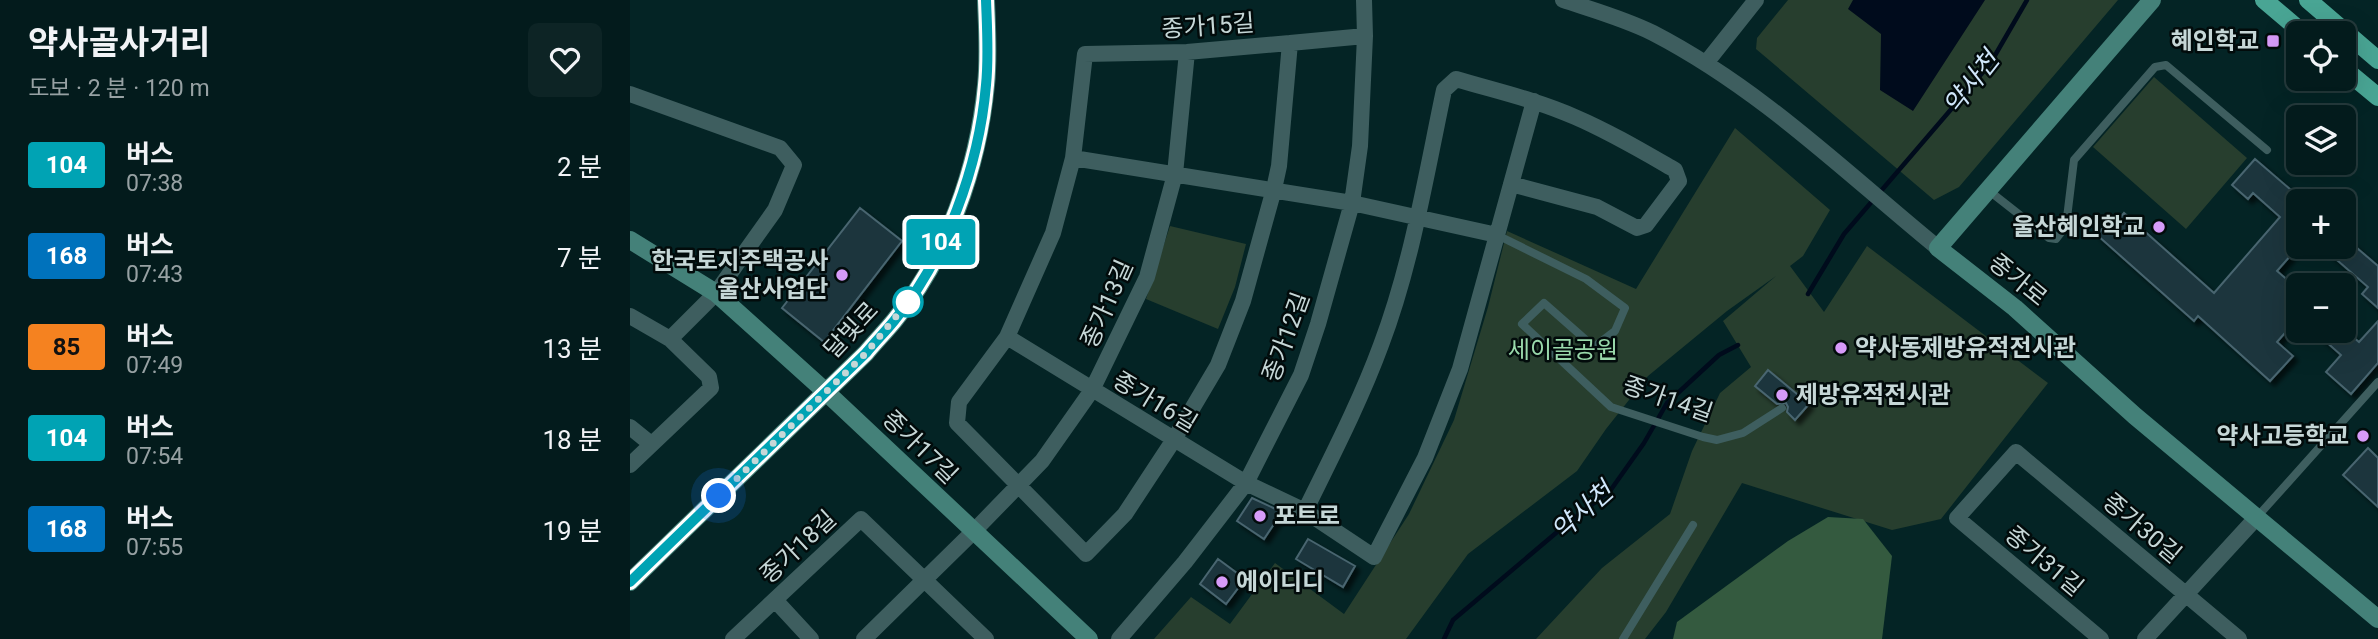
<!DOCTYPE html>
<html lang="ko">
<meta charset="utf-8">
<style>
:root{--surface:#031b1c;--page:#0d2425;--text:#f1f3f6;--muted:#97a1a3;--line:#24393b}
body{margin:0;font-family:Roboto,"Noto Sans KR",sans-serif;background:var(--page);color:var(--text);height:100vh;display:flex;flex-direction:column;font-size:26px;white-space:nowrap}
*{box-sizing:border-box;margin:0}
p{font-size:23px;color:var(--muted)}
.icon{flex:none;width:38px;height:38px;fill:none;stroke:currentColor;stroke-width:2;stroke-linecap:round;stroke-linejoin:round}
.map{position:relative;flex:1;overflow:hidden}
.sheet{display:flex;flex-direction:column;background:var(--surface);width:630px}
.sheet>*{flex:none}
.badge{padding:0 14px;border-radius:5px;font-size:24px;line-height:46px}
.controls{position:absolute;left:1656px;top:21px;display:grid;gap:14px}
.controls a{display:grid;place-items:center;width:70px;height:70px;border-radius:10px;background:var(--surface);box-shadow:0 7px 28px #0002,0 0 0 2px var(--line);font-size:35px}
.you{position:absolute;width:35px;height:35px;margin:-18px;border:5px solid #fff;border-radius:50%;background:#1a73e8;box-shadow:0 0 0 10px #1a73e833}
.map>.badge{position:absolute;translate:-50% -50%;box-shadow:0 0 0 4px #fff}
.round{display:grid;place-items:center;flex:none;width:74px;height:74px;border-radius:10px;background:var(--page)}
.headline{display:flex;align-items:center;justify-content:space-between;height:119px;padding:0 28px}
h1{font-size:33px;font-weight:700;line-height:52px}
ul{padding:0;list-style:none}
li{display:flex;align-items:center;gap:21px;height:91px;padding:0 28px}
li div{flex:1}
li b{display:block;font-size:26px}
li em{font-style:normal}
li .badge{min-width:77px;font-weight:700;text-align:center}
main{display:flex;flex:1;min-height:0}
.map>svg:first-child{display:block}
</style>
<main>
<section class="sheet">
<div class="headline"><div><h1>약사골사거리</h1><p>도보 · 2 분 · 120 m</p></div><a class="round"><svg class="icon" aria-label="heart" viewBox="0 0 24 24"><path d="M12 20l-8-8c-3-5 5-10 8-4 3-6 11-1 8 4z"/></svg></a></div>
<ul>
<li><span class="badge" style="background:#00a3b4;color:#fff">104</span><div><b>버스</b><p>07:38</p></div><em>2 분</em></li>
<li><span class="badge" style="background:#0072bc;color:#fff">168</span><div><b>버스</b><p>07:43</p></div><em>7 분</em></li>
<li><span class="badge" style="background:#f58220;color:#111">85</span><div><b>버스</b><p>07:49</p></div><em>13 분</em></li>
<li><span class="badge" style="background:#00a3b4;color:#fff">104</span><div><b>버스</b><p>07:54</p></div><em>18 분</em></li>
<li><span class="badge" style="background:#0072bc;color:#fff">168</span><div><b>버스</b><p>07:55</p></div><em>19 분</em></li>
</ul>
</section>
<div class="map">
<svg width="1748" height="639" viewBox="0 0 1748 639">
<defs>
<filter id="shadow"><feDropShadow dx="4.5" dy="4.5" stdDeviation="2" flood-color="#0009"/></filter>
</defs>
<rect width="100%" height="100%" fill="#042425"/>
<path fill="#273e2e" d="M1158 0H1488L1329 187 1304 200 1126 49 1127 38Z
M1524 77 1617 158 1556 229 1463 147Z
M1105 128 1200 210 1173 256 1160 266 1194 312 1237 246 1418 383 1311 519 1262 530 1112 483 1036 612 1015 639H906L972 568 1040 514 1062 451 1090 393 1121 367 1093 321 1146 276 1097 311 1018 376 976 429 947 471 838 554 776 639H524L561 597 600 624 645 563 714 614 779 514 824 420 858 307 877 231 1006 289Z
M540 226 616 244 605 287 588 329 516 299Z"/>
<path fill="#345a3f" d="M1198 517 1233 519 1262 556 1252 639H1043L1047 622 1158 541Z"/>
<path fill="#000b1c" d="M1223 0H1355L1283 111 1250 90 1251 34 1218 9Z"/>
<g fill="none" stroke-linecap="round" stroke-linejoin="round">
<path stroke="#000b1c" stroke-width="4.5" d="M1178 294 1214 234 1360 64 1397 0
M814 639 823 620 939 522 980 491 1014 443 1037 403 1089 355 1108 345"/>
</g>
<path fill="#1a353e" stroke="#49656f" stroke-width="2" filter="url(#shadow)" d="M1625 159 1668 196V247L1647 271 1668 289V318L1647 342 1663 356 1640 381 1568 316 1564 321 1467 235 1474 227 1479 231 1494 213 1584 293 1650 217 1623 193 1618 199 1602 185Z
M230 208 272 241 194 342 152 308Z
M1713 236 1748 266V308L1732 294 1738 287 1692 247H1713Z
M1748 321V363L1721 394 1696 372 1711 355 1684 331H1716L1729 342Z
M1138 370 1179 404 1165 420 1157 412 1158 407 1156 403 1147 404 1125 386Z
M1738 448 1748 458V507L1713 475Z
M622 498 652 512 634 539 607 521Z
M678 539 725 566 713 587 666 559Z
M588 559 615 579 596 604 570 584Z"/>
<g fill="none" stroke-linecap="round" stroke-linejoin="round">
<path stroke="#3e5e5f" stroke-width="8" d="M1358 190 1419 238 1426 239 1436 226 1444 160 1525 67 1536 65 1637 150
M867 235 956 279 995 308 985 331 964 347 914 303 892 324 981 407 1073 437 1087 440 1113 433 1152 408
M1627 517 1748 382
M993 639 1063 525"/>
<path stroke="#3e5e5f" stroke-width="16" d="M933 0C963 10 995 19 1023 33 1131 89 1215 172 1308 248
M660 43 649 166 644 189 613 301 588 365 543 441 495 514 456 554 327 423 329 402 377 337 423 233 443 158 455 54 557 52Z
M660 43 735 36
M1076 63 1126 0
M0 94 150 148 164 165 145 210 86 293 40 339
M443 158 722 203 867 235
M881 184 967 207 1007 228 1016 225 1049 181 1045 170C1012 151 980 132 945 117 907 100 866 91 826 79L814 90C796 175 782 263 751 345 730 402 702 456 675 511L744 557 795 458 830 369 904 101
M0 316 40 339 79 377 81 388 0 465
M377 337 616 483 675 511
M0 427 21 444
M145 600 181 639
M103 639 231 519 356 639
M234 639 344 531 412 461 462 390 517 277 545 174 557 52
M489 639 555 562 616 483 671 375 688 324 722 203 730 146 735 36 734 0
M1471 639 1327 518 1386 452 1609 639
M1515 639 1627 517"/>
<path stroke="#448179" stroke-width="18" d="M1522 0 1308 248 1385 308 1505 416 1748 619
M0 240 86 293 196 392 459 639
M0 582 236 353C245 342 255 332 264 321 317 257 348 168 356 85 359 57 357 28 356 0"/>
<path stroke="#49a594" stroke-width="18" d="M1634 0 1673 33
M1678 0 1748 60
M1713 68 1748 97"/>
</g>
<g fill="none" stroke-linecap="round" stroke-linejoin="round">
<g stroke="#fff" stroke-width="16">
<path id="line" d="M0 582 236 353C245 342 255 332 264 321 316 258 349 166 356 85 359 57 357 28 356 0"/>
</g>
<use href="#line" stroke="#00a3b4" stroke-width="10"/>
<path stroke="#c6d7d7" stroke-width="7" stroke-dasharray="0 12.6" d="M89 496 236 353 278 302"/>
</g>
<g fill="#d79bf9" stroke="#020b0b" stroke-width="2.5">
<rect x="1636" y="34" width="14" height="14" rx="3.5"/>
<circle cx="1529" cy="227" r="7"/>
<circle cx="212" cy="275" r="7"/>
<circle cx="1211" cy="348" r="7"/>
<circle cx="1152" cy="395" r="7"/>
<circle cx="1733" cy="436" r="7"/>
<circle cx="630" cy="516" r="7"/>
<circle cx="592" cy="582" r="7"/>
</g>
<circle fill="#fff" stroke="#00a3b4" stroke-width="3.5" cx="278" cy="302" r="14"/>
<g text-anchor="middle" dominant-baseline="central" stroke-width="5" stroke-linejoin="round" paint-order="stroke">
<g font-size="24" fill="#c6d7d7" stroke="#020b0b">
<text transform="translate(578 26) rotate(-4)">종가15길</text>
<text transform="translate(1388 280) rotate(39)">종가로</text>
<text transform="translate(477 304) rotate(-66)">종가13길</text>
<text transform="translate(221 330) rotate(-47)">달빛로</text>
<text transform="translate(656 337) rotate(-70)">종가12길</text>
<text transform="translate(1038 399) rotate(19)">종가14길</text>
<text transform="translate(525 402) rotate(31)">종가16길</text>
<text transform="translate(290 447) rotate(44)">종가17길</text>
<text transform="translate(1512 528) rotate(40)">종가30길</text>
<text transform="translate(168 547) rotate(-43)">종가18길</text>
<text transform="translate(1414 561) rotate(40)">종가31길</text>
</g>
<g font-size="24" font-weight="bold" fill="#c6d7d7" stroke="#020b0b" text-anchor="end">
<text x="1629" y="41">혜인학교</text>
<text x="1515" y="227">울산혜인학교</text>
<text x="198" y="261">한국토지주택공사<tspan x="198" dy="28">울산사업단</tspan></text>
<text x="1225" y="348" text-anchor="start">약사동제방유적전시관</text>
<text x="1166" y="395" text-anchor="start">제방유적전시관</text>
<text x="1719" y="436">약사고등학교</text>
<text x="644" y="516" text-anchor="start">포트로</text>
<text x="606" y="582" text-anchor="start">에이디디</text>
</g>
<g font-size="24" fill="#99d9ab" stroke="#020b0b">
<text x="933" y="350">세이골공원</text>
</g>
<g font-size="26" font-style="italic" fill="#d0e7fb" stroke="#020b0b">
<text transform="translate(1341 83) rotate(-52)">약사천</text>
<text transform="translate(952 511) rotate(-42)">약사천</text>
</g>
</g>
</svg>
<div class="controls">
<a><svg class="icon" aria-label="locate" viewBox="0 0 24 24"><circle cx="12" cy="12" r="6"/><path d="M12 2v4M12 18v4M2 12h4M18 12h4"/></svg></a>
<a><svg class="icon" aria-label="layers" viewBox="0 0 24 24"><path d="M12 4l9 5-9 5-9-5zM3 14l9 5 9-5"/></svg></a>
<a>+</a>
<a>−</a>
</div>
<div class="you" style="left:89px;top:496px"></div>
<b class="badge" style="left:311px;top:242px;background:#00a3b4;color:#fff">104</b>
</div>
</main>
